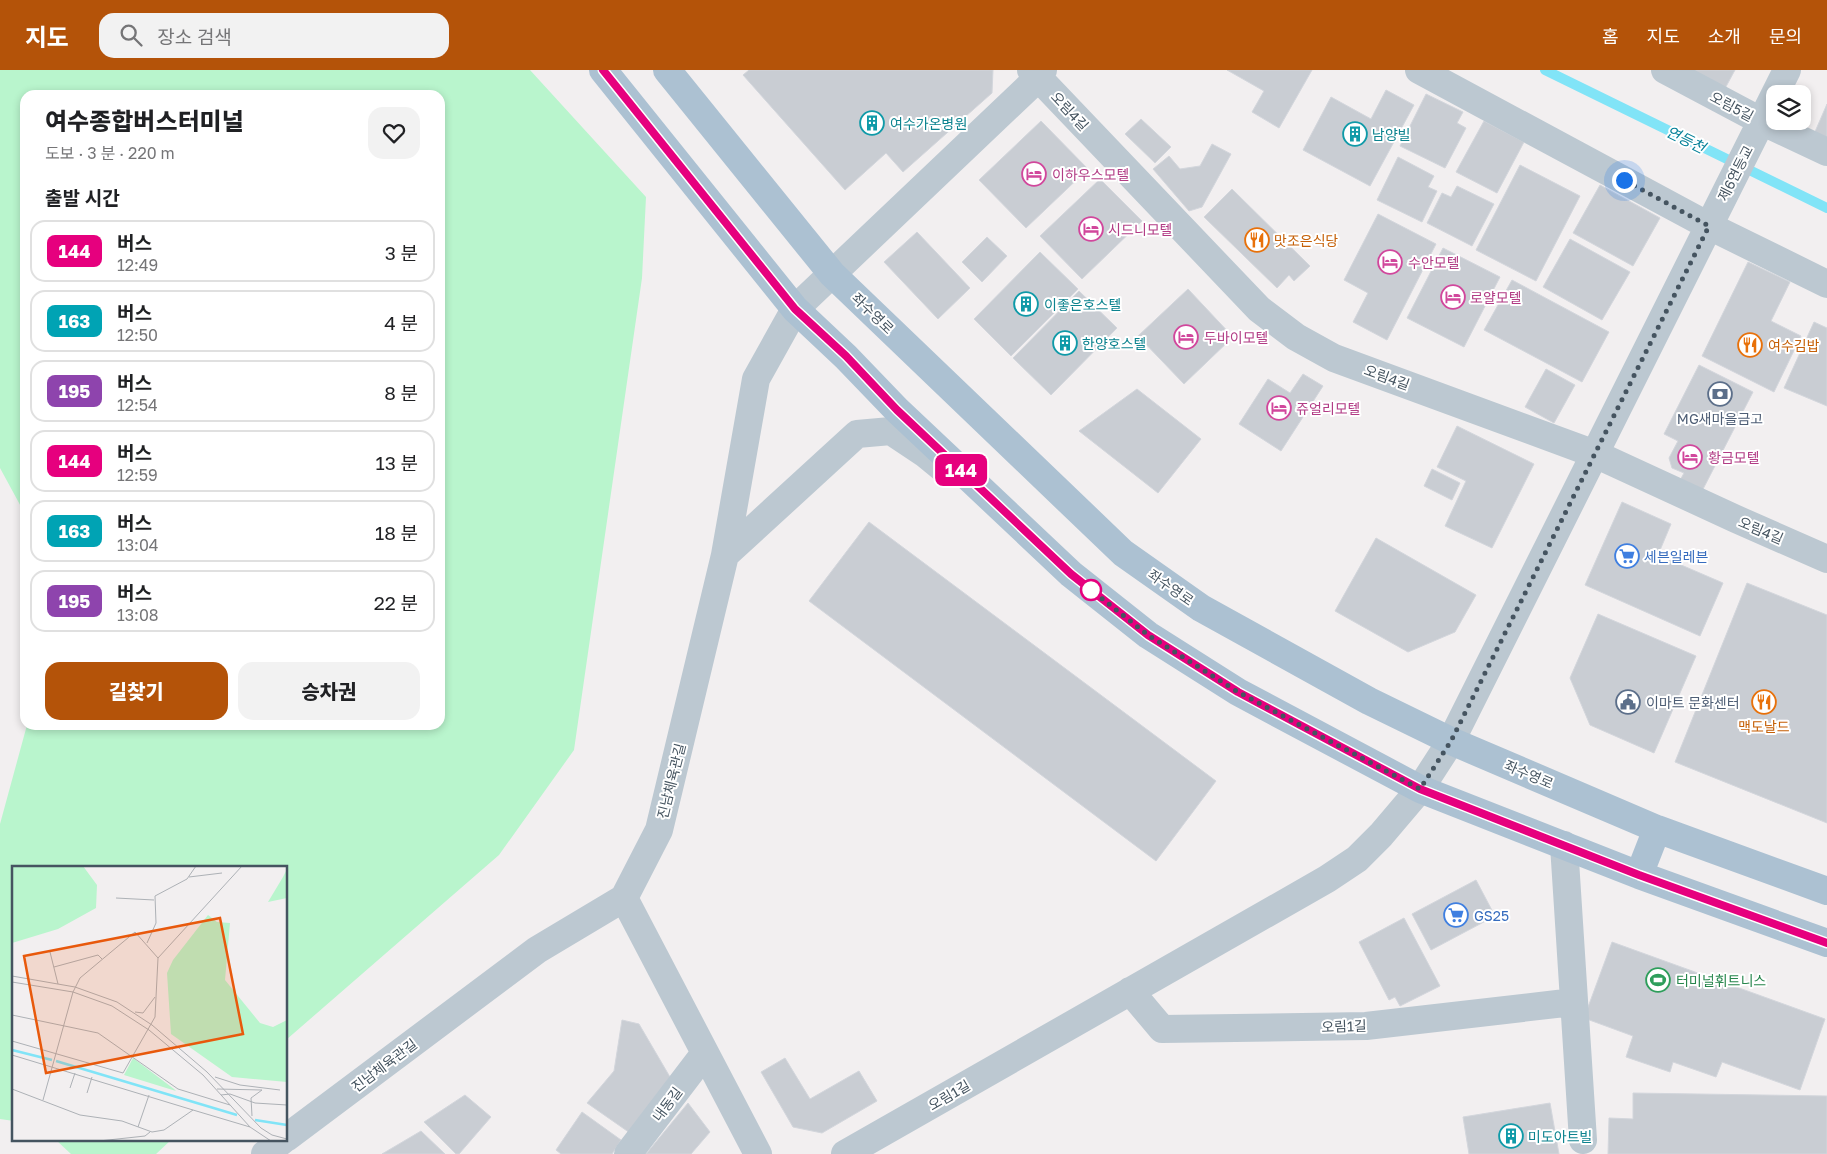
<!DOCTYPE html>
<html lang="ko">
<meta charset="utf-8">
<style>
:root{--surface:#fff;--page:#f2f2f2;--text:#202124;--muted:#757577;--line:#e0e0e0;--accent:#b45309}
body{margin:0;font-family:"Golos Text","Noto Sans KR",sans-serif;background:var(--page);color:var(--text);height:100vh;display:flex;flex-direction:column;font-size:19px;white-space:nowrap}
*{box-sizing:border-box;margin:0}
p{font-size:16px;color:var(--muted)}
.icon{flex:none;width:28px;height:28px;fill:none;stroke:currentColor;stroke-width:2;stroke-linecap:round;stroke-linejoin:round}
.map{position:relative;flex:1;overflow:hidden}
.details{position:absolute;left:20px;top:20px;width:425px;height:640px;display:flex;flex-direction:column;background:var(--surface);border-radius:15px;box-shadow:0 2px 8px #0003}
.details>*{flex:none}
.badge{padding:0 10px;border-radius:8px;font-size:18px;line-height:32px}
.buttons{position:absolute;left:1766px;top:15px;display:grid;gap:10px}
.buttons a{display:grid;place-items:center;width:45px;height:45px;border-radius:10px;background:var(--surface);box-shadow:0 2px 8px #0003;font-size:25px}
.you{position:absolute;width:25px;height:25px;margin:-12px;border:4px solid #fff;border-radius:50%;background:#1a73e8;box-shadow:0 0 0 8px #1a73e833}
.map>.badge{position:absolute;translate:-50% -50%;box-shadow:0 0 0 2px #fff}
h2{padding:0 25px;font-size:19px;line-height:45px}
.round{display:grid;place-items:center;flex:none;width:52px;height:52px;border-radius:15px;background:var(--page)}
.headline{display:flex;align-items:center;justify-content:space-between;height:85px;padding:0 25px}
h1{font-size:24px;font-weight:800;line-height:38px}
.action{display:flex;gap:10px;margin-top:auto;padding:10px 25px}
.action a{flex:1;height:58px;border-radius:15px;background:var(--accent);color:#fff;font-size:20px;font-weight:800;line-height:58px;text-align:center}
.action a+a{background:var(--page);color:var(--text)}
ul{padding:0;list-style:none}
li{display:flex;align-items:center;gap:15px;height:62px;margin:0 10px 8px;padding:0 15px;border:2px solid var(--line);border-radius:15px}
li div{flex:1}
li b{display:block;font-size:19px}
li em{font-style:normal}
li .badge{min-width:55px;font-weight:700;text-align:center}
header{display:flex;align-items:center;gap:30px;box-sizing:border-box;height:70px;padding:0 25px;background:var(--accent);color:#fff}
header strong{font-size:24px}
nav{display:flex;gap:28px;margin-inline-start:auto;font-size:18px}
.search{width:350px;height:45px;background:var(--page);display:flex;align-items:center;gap:12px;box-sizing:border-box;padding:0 18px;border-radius:15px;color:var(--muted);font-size:19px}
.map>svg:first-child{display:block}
</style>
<header>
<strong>지도</strong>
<div class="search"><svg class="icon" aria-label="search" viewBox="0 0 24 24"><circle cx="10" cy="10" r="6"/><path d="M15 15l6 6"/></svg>장소 검색</div>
<nav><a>홈</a><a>지도</a><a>소개</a><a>문의</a></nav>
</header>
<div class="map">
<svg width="1827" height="1084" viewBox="0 0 1827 1084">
<rect width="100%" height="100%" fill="#f2eff0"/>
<path fill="#b9f5cd" d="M0 0H530L646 127 642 208 574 680 499 785 286 970V798H14V1051L0 1049V754L27 655H440V25H25V444L0 398Z
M56 1070H171L156 1084H71Z"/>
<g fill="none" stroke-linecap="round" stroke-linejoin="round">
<path stroke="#81e4f7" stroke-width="10" d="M1545 0 1827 138"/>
</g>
<path fill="#c9cdd3" stroke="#d3d6dc" d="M749 0H993L992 23 903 102 886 83 845 120 743 5Z
M1227 0H1312L1279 58 1252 42 1264 21Z
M1678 0H1735L1722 24Z
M1386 20 1414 35 1370 116 1303 80 1331 27 1371 49Z
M1426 24 1463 42 1457 53 1466 58 1445 98 1400 76Z
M1827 34V70L1814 64Z
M1141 49 1171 77 1155 93 1125 64Z
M1041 51 1088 99 1026 158 979 110Z
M1484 51 1524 72 1497 123 1456 102Z
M1212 74 1231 84 1202 137 1189 141 1153 99 1169 86 1180 99 1200 96Z
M1398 87 1434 106 1428 117 1437 121 1422 152 1377 130Z
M1520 95 1580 126 1536 211 1476 180Z
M1100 109 1142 151 1082 209 1040 166Z
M1600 115 1660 148 1633 196 1573 163Z
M1457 116 1494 134 1472 176 1427 153 1442 123 1451 127Z
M1232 119 1310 196 1294 211 1289 205 1277 218 1204 147Z
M1378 144 1436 174 1387 270 1353 252 1368 223 1344 210Z
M917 162 970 218 938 249 884 192Z
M987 167 1007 186 982 212 962 192Z
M1570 169 1630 202 1602 250 1543 217Z
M1443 178 1500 207 1464 277 1407 248Z
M1040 182 1078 219 1011 286 974 249Z
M1748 192 1790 212 1771 251 1801 266 1774 322 1702 286Z
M1512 210 1609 262 1582 312 1484 260Z
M1188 219 1233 267 1184 314 1138 266Z
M1079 221 1117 258 1051 325 1013 288Z
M1814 252 1827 258V336L1784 318Z
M1699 295 1753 322 1700 425 1678 414 1684 403 1672 398 1669 388 1678 371 1664 364Z
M1546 299 1575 315 1554 353 1525 337Z
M1303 304 1323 316 1281 381 1239 354 1268 309 1290 323Z
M1137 319 1201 369 1158 423 1079 361Z
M1457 356 1534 394 1492 478 1445 456 1466 411 1437 397Z
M1432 399 1460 413 1452 430 1424 416Z
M1622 432 1671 454 1658 485 1723 513 1700 566 1585 515Z
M869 452 1216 711 1156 791 809 531Z
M1376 468 1476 525 1455 562 1408 582 1335 541Z
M1747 513 1827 545V753L1675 692Z
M1598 544 1696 586 1654 683 1590 655 1570 608Z
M1476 810 1495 846 1431 880 1412 844Z
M1404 848 1440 916 1400 936 1395 927 1389 930 1359 872Z
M1612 872 1825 949 1800 1020 1722 992 1716 1007 1673 992 1670 1002 1626 987 1633 966 1584 948Z
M622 950 639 954 670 1007 630 1063 587 1033 614 1001Z
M785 988 810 1029 859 1001 877 1031 822 1063 793 1057 761 1002Z
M1633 1023 1827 1026V1084H1608L1609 1048 1633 1049Z
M465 1025 491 1047 459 1084H456L424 1052Z
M688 1033 710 1062 691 1084H646Z
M1550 1033 1559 1084H1469L1463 1047Z
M582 1042 621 1070 612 1084H561L556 1080Z
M421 1061 445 1084H382Z"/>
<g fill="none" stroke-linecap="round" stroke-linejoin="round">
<path stroke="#bcc8d1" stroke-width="28" d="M1031 0 1259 239 1296 267 1334 288 1595 384 1736 449 1827 489
M1419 0 1709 156 1827 214
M1665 0 1761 51 1827 82
M1775 24 1787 0
M725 485 857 364 891 361 924 383 946 401
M1564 775 1583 1070
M624 828 758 1084
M1130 921 1162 959 1366 956 1574 932
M286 1068 537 880 624 828 659 760 725 485 756 309 795 239 1038 8 1043 0
M265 1084 283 1070
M628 1084 705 983
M845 1084 1327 809 1357 789 1381 765 1420 719 1451 671 1775 24"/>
<path stroke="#acc1d2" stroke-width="28" d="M603 0 795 239 846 287 897 340 1071 504 1148 565 1238 622 1420 719 1639 805 1827 873
M667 0 832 204 1123 483 1201 538 1369 631 1451 671 1657 759 1827 821
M1639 805 1657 759"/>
</g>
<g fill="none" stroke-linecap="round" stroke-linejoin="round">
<g stroke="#fff" stroke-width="11">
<path id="line" d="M603 0 795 239 846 286 897 340 1071 504 1148 565 1238 622 1420 719 1639 805 1827 873"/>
</g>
<use href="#line" stroke="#e6007e" stroke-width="8"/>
<path stroke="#455460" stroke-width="5" stroke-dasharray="0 9" d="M1091 520 1086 516 1148 565 1238 622 1420 719 1451 671 1709 156 1624 110"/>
</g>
<defs>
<g id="building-ring" transform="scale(1.25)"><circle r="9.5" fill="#fff" stroke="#0f9aa8" stroke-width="1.5"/><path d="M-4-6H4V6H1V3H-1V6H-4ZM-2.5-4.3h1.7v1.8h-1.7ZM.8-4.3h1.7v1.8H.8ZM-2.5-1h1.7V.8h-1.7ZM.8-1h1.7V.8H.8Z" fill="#0f9aa8"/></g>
<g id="hotel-ring" transform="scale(1.25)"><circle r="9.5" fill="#fff" stroke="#d1479c" stroke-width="1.5"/><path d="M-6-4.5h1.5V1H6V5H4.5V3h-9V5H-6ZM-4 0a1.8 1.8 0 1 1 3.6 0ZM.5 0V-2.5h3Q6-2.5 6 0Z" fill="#d1479c"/></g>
<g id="restaurant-ring" transform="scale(1.25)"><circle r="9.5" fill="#fff" stroke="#e8710a" stroke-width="1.5"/><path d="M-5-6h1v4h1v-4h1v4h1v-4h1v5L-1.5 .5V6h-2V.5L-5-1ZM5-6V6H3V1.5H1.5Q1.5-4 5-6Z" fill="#e8710a"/></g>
<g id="bank-ring" transform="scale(1.25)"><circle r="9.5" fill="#fff" stroke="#5c6f8a" stroke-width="1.5"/><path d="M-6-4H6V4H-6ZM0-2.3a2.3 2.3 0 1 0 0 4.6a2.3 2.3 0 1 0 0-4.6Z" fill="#5c6f8a"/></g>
<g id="supermarket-ring" transform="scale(1.25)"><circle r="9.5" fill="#fff" stroke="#3f7fe0" stroke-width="1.5"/><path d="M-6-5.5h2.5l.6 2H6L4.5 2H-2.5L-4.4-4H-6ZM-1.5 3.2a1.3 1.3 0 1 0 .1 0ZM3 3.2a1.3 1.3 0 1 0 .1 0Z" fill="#3f7fe0"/></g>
<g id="civic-ring" transform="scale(1.25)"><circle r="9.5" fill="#fff" stroke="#5c6f8a" stroke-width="1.5"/><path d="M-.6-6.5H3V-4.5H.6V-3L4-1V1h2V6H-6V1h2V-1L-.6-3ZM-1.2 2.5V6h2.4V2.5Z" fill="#5c6f8a"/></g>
<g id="stadium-ring" transform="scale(1.25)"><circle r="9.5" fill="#fff" stroke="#2e9e5b" stroke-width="1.5"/><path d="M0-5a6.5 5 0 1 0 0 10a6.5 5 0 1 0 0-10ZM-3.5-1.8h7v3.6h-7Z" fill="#2e9e5b"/></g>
</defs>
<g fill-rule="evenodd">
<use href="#building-ring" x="872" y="53"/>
<use href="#building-ring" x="1355" y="64"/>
<use href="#hotel-ring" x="1034" y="104"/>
<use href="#hotel-ring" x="1091" y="159"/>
<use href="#restaurant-ring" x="1257" y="170"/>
<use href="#hotel-ring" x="1390" y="192"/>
<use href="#hotel-ring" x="1453" y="227"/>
<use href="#building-ring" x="1026" y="234"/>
<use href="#hotel-ring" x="1186" y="267"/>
<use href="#building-ring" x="1065" y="273"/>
<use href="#restaurant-ring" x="1750" y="275"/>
<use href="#bank-ring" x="1720" y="324"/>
<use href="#hotel-ring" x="1279" y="338"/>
<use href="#hotel-ring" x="1690" y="387"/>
<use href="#supermarket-ring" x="1627" y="486"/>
<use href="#civic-ring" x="1628" y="632"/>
<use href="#restaurant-ring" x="1764" y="632"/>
<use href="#supermarket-ring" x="1456" y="845"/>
<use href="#stadium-ring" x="1658" y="910"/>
<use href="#building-ring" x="1511" y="1066"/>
</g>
<circle fill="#fff" stroke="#e6007e" stroke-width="2.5" cx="1091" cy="520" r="10"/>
<g text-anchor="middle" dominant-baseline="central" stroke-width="4" stroke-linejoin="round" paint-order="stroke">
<g font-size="14" fill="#455460" stroke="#fff">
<text transform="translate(1732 36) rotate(28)">오림5길</text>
<text transform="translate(1070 41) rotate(47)">오림4길</text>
<text transform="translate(1735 103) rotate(-63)">제6연등교</text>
<text transform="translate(873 243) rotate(44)">좌수영로</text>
<text transform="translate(1387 307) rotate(20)">오림4길</text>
<text transform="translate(1761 460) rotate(23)">오림4길</text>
<text transform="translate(1171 517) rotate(35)">좌수영로</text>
<text transform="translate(1529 704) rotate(23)">좌수영로</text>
<text transform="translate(671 711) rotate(-76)">진남체육관길</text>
<text transform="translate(1344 956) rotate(-2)">오림1길</text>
<text transform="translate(384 995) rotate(-37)">진남체육관길</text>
<text transform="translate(949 1025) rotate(-30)">오림1길</text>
<text transform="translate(667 1034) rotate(-53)">내동길</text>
</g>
<g font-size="14" fill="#0d838f" stroke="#fff" text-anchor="start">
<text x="890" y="53">여수가온병원</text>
<text x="1372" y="64">남양빌</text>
<text x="1044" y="234">이좋은호스텔</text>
<text x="1082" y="273">한양호스텔</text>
<text x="1528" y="1066">미도아트빌</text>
</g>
<g font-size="14" fill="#b23c85" stroke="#fff" text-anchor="start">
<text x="1052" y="104">이하우스모텔</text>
<text x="1108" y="159">시드니모텔</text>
<text x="1408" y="192">수안모텔</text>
<text x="1470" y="227">로얄모텔</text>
<text x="1204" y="267">두바이모텔</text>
<text x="1296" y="338">쥬얼리모텔</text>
<text x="1708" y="387">황금모텔</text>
</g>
<g font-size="14" fill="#c56008" stroke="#fff" text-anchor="start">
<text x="1274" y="170">맛조은식당</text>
<text x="1768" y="275">여수김밥</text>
<text x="1764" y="656" text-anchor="middle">맥도날드</text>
</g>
<g font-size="14" fill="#4e5e75" stroke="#fff">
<text x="1720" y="348">MG새마을금고</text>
<text x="1646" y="632" text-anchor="start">이마트 문화센터</text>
</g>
<g font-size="14" fill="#366cbe" stroke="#fff" text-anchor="start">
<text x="1644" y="486">세븐일레븐</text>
<text x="1474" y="845">GS25</text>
</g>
<g font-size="14" fill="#27864d" stroke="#fff" text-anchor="start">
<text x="1676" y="910">터미널휘트니스</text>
</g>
<g font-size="15" font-style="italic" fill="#037f97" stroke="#fff">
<text transform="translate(1686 69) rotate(26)">연등천</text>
</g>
</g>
<g transform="translate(12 796)">
<rect width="275" height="275" fill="#f2eff0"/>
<path d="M0 0H71L85 19 84 42 46 63 0 77ZM275 3V32L256 36 271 11ZM196 49 205 56 218 57 213 114 248 157 261 161 275 154V216L220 211 159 168 155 107 161 94ZM121 192 162 223 164 225 112 209Z" fill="#b9f5cd"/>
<path fill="none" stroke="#81e4f7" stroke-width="2.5" d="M0 184 40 194M44 195 225 249M243 254 275 259"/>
<path fill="none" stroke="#adb1b6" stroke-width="1" d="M177 11 210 7M104 32 142 34M135 77 144 57 143 30 175 13 184 0M38 86 46 118M42 101 86 89 90 93M0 110 63 121 105 136 140 159 195 206 249 262 260 269 275 273M0 116 61 126 100 140 137 164 191 209 238 261 259 275M123 146 131 147 143 131M0 149 86 167 166 223 218 239M0 175 111 207 143 151 146 92 230 0M0 189 181 244M203 211 228 219 268 224M58 222 63 207M0 223 68 249 110 255 140 266 152 264 181 244 238 261M205 223 250 224M75 227 80 211M209 229 218 228 243 237 275 239M31 234 61 126 68 112 123 66 146 92M240 250 239 232 250 224M126 261 137 229M87 275 133 270 138 266"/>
<path fill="#e8590c" fill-opacity="0.15" stroke="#e8590c" stroke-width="2.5" d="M208 52 231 168 34 207 12 90Z"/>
<rect width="275" height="275" fill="none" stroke="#455460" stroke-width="2.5"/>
</g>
</svg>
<div class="buttons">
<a><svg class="icon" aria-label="layers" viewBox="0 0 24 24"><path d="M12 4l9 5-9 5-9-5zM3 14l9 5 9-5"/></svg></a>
</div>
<div class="you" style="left:1624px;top:110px"></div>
<b class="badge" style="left:961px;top:400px;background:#e6007e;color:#fff">144</b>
<section class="details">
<div class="headline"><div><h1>여수종합버스터미널</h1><p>도보 · 3 분 · 220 m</p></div><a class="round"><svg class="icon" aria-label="heart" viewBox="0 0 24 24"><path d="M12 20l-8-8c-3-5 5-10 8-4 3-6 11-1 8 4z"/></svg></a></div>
<h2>출발 시간</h2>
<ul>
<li><span class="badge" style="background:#e6007e;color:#fff">144</span><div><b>버스</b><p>12:49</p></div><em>3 분</em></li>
<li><span class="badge" style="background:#00a3b4;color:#fff">163</span><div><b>버스</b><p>12:50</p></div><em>4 분</em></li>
<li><span class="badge" style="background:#8e44ad;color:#fff">195</span><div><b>버스</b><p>12:54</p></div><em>8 분</em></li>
<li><span class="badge" style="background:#e6007e;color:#fff">144</span><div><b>버스</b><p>12:59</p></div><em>13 분</em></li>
<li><span class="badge" style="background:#00a3b4;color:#fff">163</span><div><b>버스</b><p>13:04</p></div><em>18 분</em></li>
<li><span class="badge" style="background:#8e44ad;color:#fff">195</span><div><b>버스</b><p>13:08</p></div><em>22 분</em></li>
</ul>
<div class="action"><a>길찾기</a><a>승차권</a></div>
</section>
</div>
